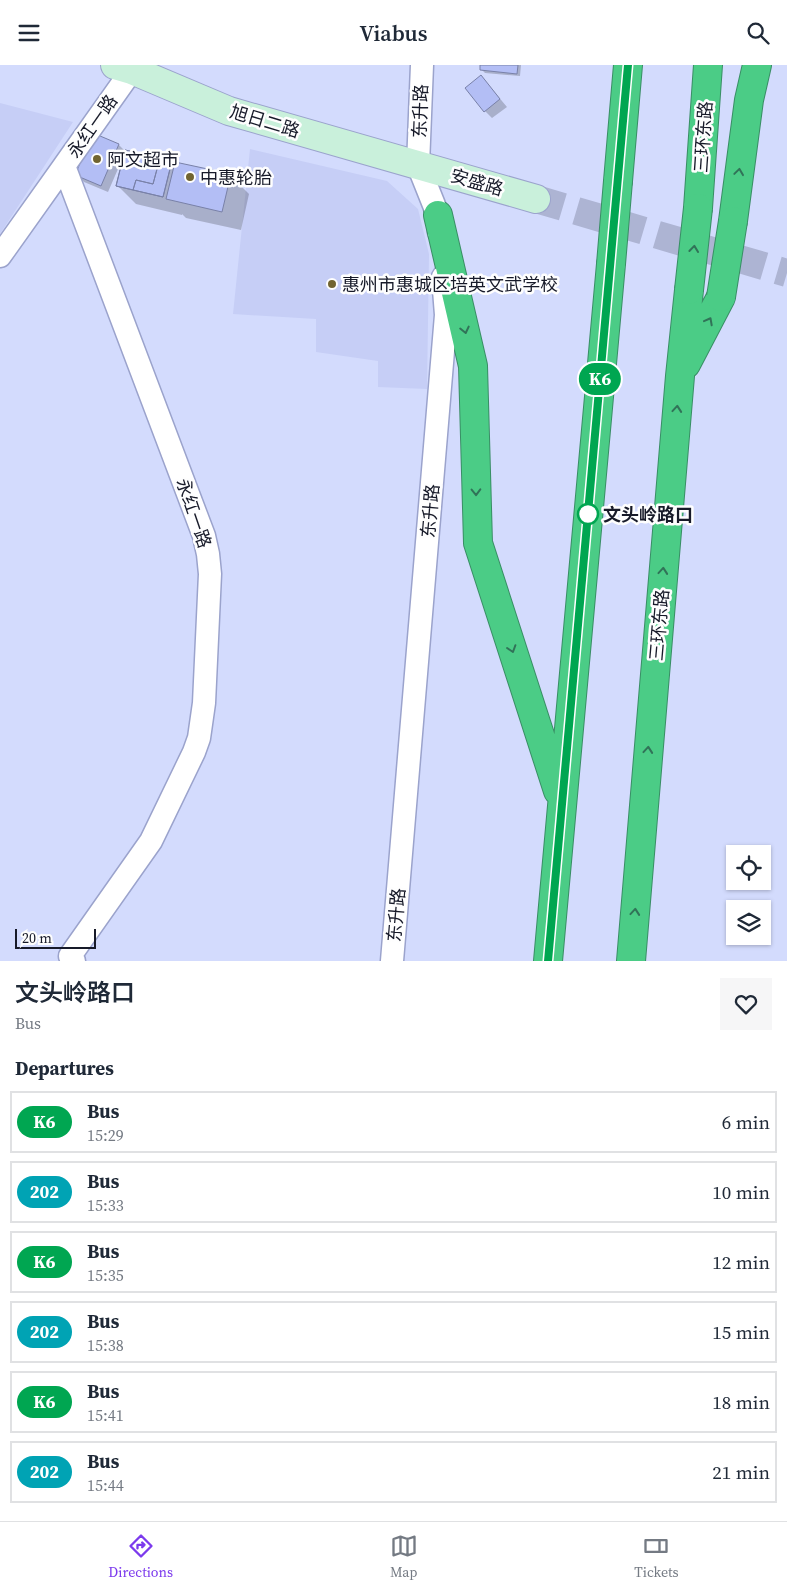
<!DOCTYPE html>
<meta charset="utf-8">
<style>
:root{--surface:#fff;--page:#f6f6f7;--text:#1f2937;--muted:#747a83;--line:#e0e1e3;--accent:#7c3aed}
body{margin:0;font-family:"Source Serif 4","Noto Sans SC",serif;background:var(--page);color:var(--text);height:100vh;display:flex;flex-direction:column;font-size:19px;white-space:nowrap}
*{box-sizing:border-box;margin:0}
p{font-size:16px;color:var(--muted)}
.icon{flex:none;width:28px;height:28px;fill:none;stroke:currentColor;stroke-width:2;stroke-linecap:round;stroke-linejoin:round}
.map{position:relative;height:896px;overflow:hidden}
.panel{display:flex;flex-direction:column;background:var(--surface);flex:1}
.panel>*{flex:none}
.badge{padding:0 10px;border-radius:16px;font-size:18px;line-height:32px}
.controls{position:absolute;left:726px;top:780px;display:grid;gap:10px}
.controls a{display:grid;place-items:center;width:45px;height:45px;border-radius:0px;background:var(--surface);box-shadow:0 1px 4px #0004;font-size:25px}
.scale{position:absolute;left:15px;bottom:12px;width:81px;box-sizing:border-box;padding-left:5px;border:2px solid #171a29;border-top:0;font-size:14px;line-height:18px;white-space:nowrap;color:#171a29;-webkit-text-stroke:4px #fefefe;paint-order:stroke}
.map>.badge{position:absolute;translate:-50% -50%;box-shadow:0 0 0 2px #fff}
h2{padding:0 15px;font-size:19px;line-height:45px}
.round{display:grid;place-items:center;flex:none;width:52px;height:52px;border-radius:0px;background:var(--page)}
.overview{display:flex;align-items:center;justify-content:space-between;height:85px;padding:0 15px}
h1{font-size:24px;font-weight:600;line-height:38px}
ul{padding:0;list-style:none}
li{display:flex;align-items:center;gap:15px;height:62px;margin:0 10px 8px;padding:0 5px;border:2px solid var(--line);border-radius:0px}
li div{flex:1}
li b{display:block;font-size:19px}
li em{font-style:normal}
li .badge{min-width:55px;font-weight:700;text-align:center}
header{display:flex;justify-content:space-between;align-items:center;height:65px;padding:0 15px;background:var(--surface);font-size:22px;font-weight:600}
.dock{display:flex;justify-content:space-around;align-items:center;height:70px;border-top:1px solid var(--line);background:var(--surface);font-size:14px;color:var(--muted)}
.dock a{display:grid;justify-items:center;gap:2px}
.dock .selected{color:var(--accent)}
.map>svg:first-child{display:block}
</style>
<header><svg class="icon" aria-label="menu" viewBox="0 0 24 24"><path d="M4 6h16M4 12h16M4 18h16"/></svg>Viabus<svg class="icon" aria-label="search" viewBox="0 0 24 24"><circle cx="10" cy="10" r="6"/><path d="M15 15l6 6"/></svg></header>
<div class="map">
<svg width="787" height="896" viewBox="0 0 787 896">
<rect width="100%" height="100%" fill="#d3dbfd"/>
<path fill="#c6cef6" d="M0 38 73 57 0 169Z
M250 84 387 116 418 144 429 189 427 324 378 322V296L316 287V254L233 249Z"/>
<path fill="#0003" d="M482 0H521L520 11 485 8 481 4Z
M481 11 507 42 492 53 485 46Z
M119 80 125 86 171 97 175 100 230 110 249 129 241 165 186 153 182 149V150L136 139 117 120 123 98 121 97 108 127 84 117 76 109Z"/>
<path fill="#b3bef5" stroke="#7981a8" d="M480 0H518L517 9 480 5Z
M481 10 500 34 484 47 465 23Z
M93 68 119 79 101 121 75 110Z
M125 85 172 96 163 132 116 121Z
M125 85 160 93 153 119 136 115 133 125 116 121Z
M160 93 172 96 163 132 133 125 136 115 153 119Z
M175 97 231 109 222 147 166 134Z"/>
<g fill="none" stroke-linecap="round" stroke-linejoin="round">
<path stroke="#adb4d3" stroke-width="28" stroke-dasharray="28 14" stroke-linecap="butt" d="M536 134 787 208"/>
<g stroke="#9ba3cc" stroke-width="25">
<path id="street" d="M422 0 418 100 438 150 439 167
M0 191 64 101
M74 896 70 891 151 776 194 687 199 673 204 638 210 509 208 489 204 471 64 101 132 5
M392 896 446 250 443 212"/>
</g>
<g stroke="#9ba3cc" stroke-width="30">
<path id="secondary" d="M115 0 132 5 229 46 536 134"/>
</g>
<g stroke="#398e65" stroke-width="30">
<path id="highway" d="M618 116 628 0
M698 143 708 0
M438 150 473 301 478 478 558 726
M733 156 749 35 757 0
M686 299 721 232
M548 896 611 199
M631 896 680 311 689 225"/>
</g>
<use href="#street" stroke="#fff" stroke-width="22"/>
<use href="#secondary" stroke="#c9f0db" stroke-width="28"/>
<use href="#highway" stroke="#4bcc86" stroke-width="28"/>
<g stroke="#398e65" stroke-width="30" stroke-linecap="butt">
<path id="highway-bridge" d="M611 199 618 116
M689 225 698 143
M721 232 733 156"/>
</g>
<use href="#highway-bridge" stroke="#4bcc86" stroke-width="28"/>
</g>
<defs><path id="oneway-chevron" d="M-2-3.5L2.5 0L-2 3.5" fill="none" stroke-width="1.6" stroke-linecap="round" stroke-linejoin="round" transform="scale(1.25)"/></defs>
<g stroke="#317358">
<use href="#oneway-chevron" transform="translate(739 107) rotate(-82)"/>
<use href="#oneway-chevron" transform="translate(694 184) rotate(-84)"/>
<use href="#oneway-chevron" transform="translate(709 256) rotate(-62)"/>
<use href="#oneway-chevron" transform="translate(465 265) rotate(77)"/>
<use href="#oneway-chevron" transform="translate(677 344) rotate(-85)"/>
<use href="#oneway-chevron" transform="translate(476 427) rotate(89)"/>
<use href="#oneway-chevron" transform="translate(663 506) rotate(-85)"/>
<use href="#oneway-chevron" transform="translate(512 584) rotate(72)"/>
<use href="#oneway-chevron" transform="translate(648 685) rotate(-85)"/>
<use href="#oneway-chevron" transform="translate(635 847) rotate(-85)"/>
</g>
<g fill="none" stroke-linecap="round" stroke-linejoin="round">
<g stroke="#fff" stroke-width="11">
<path id="line" d="M548 896 628 0"/>
</g>
<use href="#line" stroke="#00a651" stroke-width="8"/>
</g>
<g fill="#716431" stroke="#fefefe" stroke-width="2">
<circle cx="97" cy="94" r="5"/>
<circle cx="190" cy="112" r="5"/>
<circle cx="332" cy="219" r="5"/>
</g>
<circle fill="#fff" stroke="#00a651" stroke-width="2.5" cx="588" cy="449" r="10"/>
<g text-anchor="middle" dominant-baseline="central" stroke-width="5" stroke-linejoin="round" paint-order="stroke">
<g font-size="18" fill="#171a29" stroke="#fefefe">
<text transform="translate(420 46) rotate(-88)">东升路</text>
<text transform="translate(265 56) rotate(17)">旭日二路</text>
<text transform="translate(92 61) rotate(-55)">永红一路</text>
<text transform="translate(703 72) rotate(-86)">三环东路</text>
<text transform="translate(477 117) rotate(16)">安盛路</text>
<text transform="translate(430 446) rotate(-85)">东升路</text>
<text transform="translate(194 448) rotate(71)">永红一路</text>
<text transform="translate(659 560) rotate(-85)">三环东路</text>
<text transform="translate(396 850) rotate(-85)">东升路</text>
</g>
<g font-size="18" fill="#171a29" stroke="#fefefe" text-anchor="start">
<text x="107" y="94">阿文超市</text>
<text x="200" y="112">中惠轮胎</text>
<text x="342" y="219">惠州市惠城区培英文武学校</text>
</g>
<g font-size="18" font-weight="bold" fill="#171a29" stroke="#fefefe" text-anchor="start">
<text x="603" y="449">文头岭路口</text>
</g>
</g>
</svg>
<div class="controls">
<a><svg class="icon" aria-label="locate" viewBox="0 0 24 24"><circle cx="12" cy="12" r="6"/><path d="M12 2v4M12 18v4M2 12h4M18 12h4"/></svg></a>
<a><svg class="icon" aria-label="layers" viewBox="0 0 24 24"><path d="M12 4l9 5-9 5-9-5zM3 14l9 5 9-5"/></svg></a>
</div>
<div class="scale">20 m</div>
<b class="badge" style="left:600px;top:314px;background:#00a651;color:#fff">K6</b>
</div>
<section class="panel">
<div class="overview"><div><h1>文头岭路口</h1><p>Bus</p></div><a class="round"><svg class="icon" aria-label="heart" viewBox="0 0 24 24"><path d="M12 20l-8-8c-3-5 5-10 8-4 3-6 11-1 8 4z"/></svg></a></div>
<h2>Departures</h2>
<ul>
<li><span class="badge" style="background:#00a651;color:#fff">K6</span><div><b>Bus</b><p>15:29</p></div><em>6 min</em></li>
<li><span class="badge" style="background:#00a3b4;color:#fff">202</span><div><b>Bus</b><p>15:33</p></div><em>10 min</em></li>
<li><span class="badge" style="background:#00a651;color:#fff">K6</span><div><b>Bus</b><p>15:35</p></div><em>12 min</em></li>
<li><span class="badge" style="background:#00a3b4;color:#fff">202</span><div><b>Bus</b><p>15:38</p></div><em>15 min</em></li>
<li><span class="badge" style="background:#00a651;color:#fff">K6</span><div><b>Bus</b><p>15:41</p></div><em>18 min</em></li>
<li><span class="badge" style="background:#00a3b4;color:#fff">202</span><div><b>Bus</b><p>15:44</p></div><em>21 min</em></li>
</ul>
</section>
<nav class="dock">
<a class="selected"><svg class="icon" aria-label="directions" viewBox="0 0 24 24"><path d="M12 3l9 9-9 9-9-9zM9 14v-3h6M13 9l2 2-2 2"/></svg>Directions</a>
<a><svg class="icon" aria-label="map" viewBox="0 0 24 24"><path d="M3 6l6-2 6 2 6-2v14l-6 2-6-2-6 2zM9 4v14M15 6v14"/></svg>Map</a>
<a><svg class="icon" aria-label="tickets" viewBox="0 0 24 24"><path d="M3 7h18v10H3zM15 7v10"/></svg>Tickets</a>
</nav>
